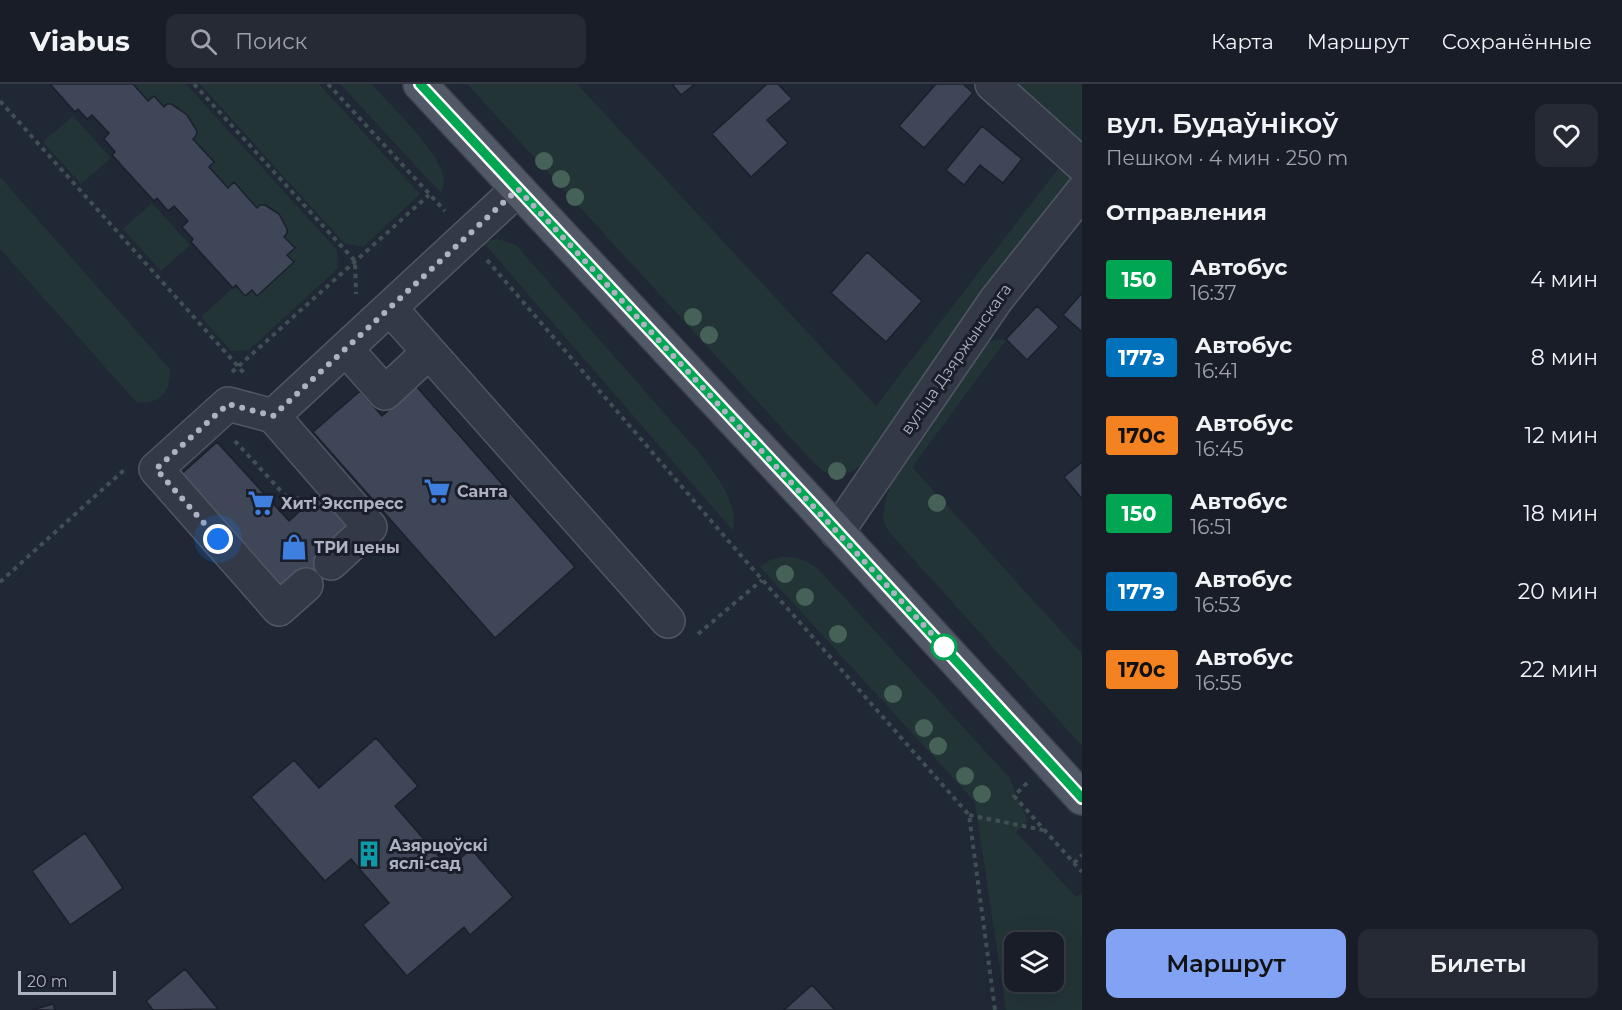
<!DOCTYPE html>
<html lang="ru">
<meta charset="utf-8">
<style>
:root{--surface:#181d28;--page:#252a34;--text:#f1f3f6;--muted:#9fa2a8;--line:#363b45;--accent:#82a3f3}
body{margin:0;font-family:Montserrat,sans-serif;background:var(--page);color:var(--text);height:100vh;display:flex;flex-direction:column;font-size:22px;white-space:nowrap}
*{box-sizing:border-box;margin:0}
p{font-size:20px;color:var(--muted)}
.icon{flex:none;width:33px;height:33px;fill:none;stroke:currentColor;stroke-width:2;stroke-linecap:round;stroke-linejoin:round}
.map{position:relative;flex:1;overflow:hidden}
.side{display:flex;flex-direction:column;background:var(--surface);width:540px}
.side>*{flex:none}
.badge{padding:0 12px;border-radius:4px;font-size:21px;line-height:39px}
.tools{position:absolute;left:1004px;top:848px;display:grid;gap:12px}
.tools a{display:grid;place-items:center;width:60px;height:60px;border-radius:12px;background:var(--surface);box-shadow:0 6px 24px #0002,0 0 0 2px var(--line);font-size:30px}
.scale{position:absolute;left:18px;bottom:15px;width:98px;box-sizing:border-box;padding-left:6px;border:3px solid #adb3c3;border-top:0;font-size:16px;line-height:21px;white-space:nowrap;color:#adb3c3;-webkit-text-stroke:4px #191e2a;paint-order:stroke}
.you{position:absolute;width:30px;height:30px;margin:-15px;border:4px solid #fff;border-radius:50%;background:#1a73e8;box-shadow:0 0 0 9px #1a73e833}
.map>.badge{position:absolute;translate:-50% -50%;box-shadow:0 0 0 3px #fff}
h2{padding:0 24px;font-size:22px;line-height:54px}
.round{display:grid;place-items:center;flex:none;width:63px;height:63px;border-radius:12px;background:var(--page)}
.overview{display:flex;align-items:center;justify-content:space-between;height:102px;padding:0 24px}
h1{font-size:28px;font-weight:600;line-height:45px}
.button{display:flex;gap:12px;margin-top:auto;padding:12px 24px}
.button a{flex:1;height:69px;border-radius:12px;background:var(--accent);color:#111;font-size:24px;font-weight:600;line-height:69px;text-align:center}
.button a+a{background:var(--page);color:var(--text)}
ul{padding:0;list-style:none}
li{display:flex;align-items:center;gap:18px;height:78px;padding:0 24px}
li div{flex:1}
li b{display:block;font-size:22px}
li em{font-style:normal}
li .badge{min-width:66px;font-weight:700;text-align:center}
header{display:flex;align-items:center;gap:36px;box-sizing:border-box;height:84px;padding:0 30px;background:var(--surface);border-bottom:2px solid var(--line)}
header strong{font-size:28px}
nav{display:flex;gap:33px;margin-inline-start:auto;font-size:21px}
.search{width:420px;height:54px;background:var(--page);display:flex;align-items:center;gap:15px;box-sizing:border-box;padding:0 21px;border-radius:12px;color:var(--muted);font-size:22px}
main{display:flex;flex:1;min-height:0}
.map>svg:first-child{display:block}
</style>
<header>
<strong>Viabus</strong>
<div class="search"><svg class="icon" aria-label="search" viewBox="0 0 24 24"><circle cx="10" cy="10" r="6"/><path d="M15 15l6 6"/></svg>Поиск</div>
<nav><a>Карта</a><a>Маршрут</a><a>Сохранённые</a></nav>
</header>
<main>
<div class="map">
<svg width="1082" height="926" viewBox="0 0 1082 926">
<rect width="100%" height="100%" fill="#202735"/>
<path fill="#233437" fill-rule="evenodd" d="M133 0H186L337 166 338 184 249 266 231 267 201 233 236 201 245 211 251 205 257 211 293 178 287 171 294 164 284 152 287 145C281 133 274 122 260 121L257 124 234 99 228 104 209 83 192 55 196 47C190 37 178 13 164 23L154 12 148 17Z
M200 0H319L420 110 363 163 344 159Z
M340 0H371C389 19 439 68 443 91 445 97 443 103 441 109Z
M467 0H577L876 322 1064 77 1076 93 865 378C854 387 841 395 827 389 822 387 818 382 814 379Z
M1010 0H1082V65Z
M73 32 111 74 81 100 43 58Z
M0 93 170 285C171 308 159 322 136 318L0 165Z
M152 119 190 161 161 187 123 145Z
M498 155 516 161 702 372C718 394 739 419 733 447L482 157Z
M995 256H1006L912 383 1082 570V662L889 448 883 435 886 414 893 394 985 259Z
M782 473C800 473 805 475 819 486L1009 693 1028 737 1016 748 1076 813 1082 809V926H1006L975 718 760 483 770 476ZM1014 858H1053V897H1014Z"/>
<path fill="#3e4658" stroke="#1b202c" stroke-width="1.5" d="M50 0H133L148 17 154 12 164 23 167 20H171L187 31 197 47 196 52 193 55 214 78 209 83 228 104 234 98 257 124 260 121H265L279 130 287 145V149L284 153 295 164 287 171 294 178 257 212 252 206 245 212 236 201 233 204 191 158 193 155 182 143 188 137 174 122 168 127 157 114 154 117 112 71 115 68 104 55 109 49 92 31 87 35 78 25 75 28Z
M672 0H695L681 11Z
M767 0H778L792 15 767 36 788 59 751 93 712 50Z
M936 0H963L973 9 924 64 899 42Z
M982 42 1022 75 1003 99 980 81 964 101 946 86Z
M867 168 922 217 886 258 831 209Z
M1082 209V248L1063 231Z
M1037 222 1059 243 1027 276 1006 255Z
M416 302 575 483 495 554 313 348 360 307 382 332Z
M217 358 289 437 321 408 353 444 330 491 317 503 281 509 178 393Z
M1082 378V415L1064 393Z
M376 654 418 702 395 722 449 784 471 765 513 813 470 851 464 843 407 892 363 841 389 819 351 775 325 797 251 713 294 676 319 704Z
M85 749 123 804 70 841 32 787Z
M185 885 218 925 153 926 146 917Z
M812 901 835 926H784Z
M53 920 55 926H32Z"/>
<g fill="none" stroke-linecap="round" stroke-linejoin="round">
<g stroke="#515664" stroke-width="36">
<path id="minor" d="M992 0 1082 81
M390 224 668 537
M346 265 385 309 429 268
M273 332 518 105
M837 448 996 216 1082 108
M306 501 279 525 156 385 228 320 273 332 370 443 331 479"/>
</g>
<g stroke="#3d424f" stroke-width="36">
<path id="major" d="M420 0 812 420 1082 714"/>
</g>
<path stroke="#3f4f53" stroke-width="4" stroke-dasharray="4.5 4.5" stroke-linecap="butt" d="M194 0 355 177 356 210
M328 0 445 127
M0 17 244 289
M487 176 744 475 969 731 995 926
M232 288 429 111
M235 357 292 419 299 413
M0 498 124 386
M698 550 762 496
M1027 699 1014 712 1082 788
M969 731 1043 746
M1074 779 1082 771"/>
<use href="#minor" stroke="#333946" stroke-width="33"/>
<use href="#major" stroke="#515866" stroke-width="33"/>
</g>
<g fill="#466158">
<circle cx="544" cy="77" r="9"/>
<circle cx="561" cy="95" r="9"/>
<circle cx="575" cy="113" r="9"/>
<circle cx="693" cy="233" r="9"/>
<circle cx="709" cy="251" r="9"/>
<circle cx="837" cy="387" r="9"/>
<circle cx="937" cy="419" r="9"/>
<circle cx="785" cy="490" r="9"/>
<circle cx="805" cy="513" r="9"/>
<circle cx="838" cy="550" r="9"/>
<circle cx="893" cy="610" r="9"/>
<circle cx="924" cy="644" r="9"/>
<circle cx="938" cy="662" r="9"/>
<circle cx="965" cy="692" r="9"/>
<circle cx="982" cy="710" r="9"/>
</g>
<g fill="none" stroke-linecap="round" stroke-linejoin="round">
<g stroke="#fff" stroke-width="14">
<path id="line" d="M420 0 812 420 1082 714"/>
</g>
<use href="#line" stroke="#00a651" stroke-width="9"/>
<path stroke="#adb3c3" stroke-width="6" stroke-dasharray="0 10.8" d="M218 455 156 385 228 320 273 332 518 105 944 563"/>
</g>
<defs>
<g id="supermarket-bare" transform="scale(2.07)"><path d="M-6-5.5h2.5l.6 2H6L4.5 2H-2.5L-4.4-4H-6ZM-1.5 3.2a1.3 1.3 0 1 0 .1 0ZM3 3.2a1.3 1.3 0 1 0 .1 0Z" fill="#3f7fe0" stroke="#191e2a" stroke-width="2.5" paint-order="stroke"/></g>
<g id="shop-bare" transform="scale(2.07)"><path d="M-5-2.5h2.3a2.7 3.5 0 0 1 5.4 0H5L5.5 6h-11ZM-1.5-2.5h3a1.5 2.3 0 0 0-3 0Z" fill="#3f7fe0" stroke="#191e2a" stroke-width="2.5" paint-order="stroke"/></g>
<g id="building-bare" transform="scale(2.07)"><path d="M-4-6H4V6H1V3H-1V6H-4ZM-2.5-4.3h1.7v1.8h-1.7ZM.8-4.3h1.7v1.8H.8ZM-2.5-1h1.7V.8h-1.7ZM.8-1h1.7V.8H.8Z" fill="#0f9aa8" stroke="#191e2a" stroke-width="2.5" paint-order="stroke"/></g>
</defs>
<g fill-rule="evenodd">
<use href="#supermarket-bare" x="437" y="407"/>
<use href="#supermarket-bare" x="261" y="419"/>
<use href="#shop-bare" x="294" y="463"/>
<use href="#building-bare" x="369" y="770"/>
</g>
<circle fill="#fff" stroke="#00a651" stroke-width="3" cx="944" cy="563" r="12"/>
<g text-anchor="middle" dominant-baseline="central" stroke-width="6" stroke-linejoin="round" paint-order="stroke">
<g font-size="16" fill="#adb3c3" stroke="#191e2a">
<text transform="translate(956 275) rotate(-55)">вуліца Дзяржынскага</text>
</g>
<g font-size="16" font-weight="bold" fill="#adb3c3" stroke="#191e2a" text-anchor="start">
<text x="457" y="407">Санта</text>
<text x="281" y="419">Хит! Экспресс</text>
<text x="314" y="463">ТРИ цены</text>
<text x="389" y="761">Азярцоўскі<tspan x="389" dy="18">яслі-сад</tspan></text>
</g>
</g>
</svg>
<div class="tools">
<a><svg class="icon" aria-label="layers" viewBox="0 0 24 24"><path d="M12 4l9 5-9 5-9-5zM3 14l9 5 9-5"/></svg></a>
</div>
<div class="scale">20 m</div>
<div class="you" style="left:218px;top:455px"></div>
</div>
<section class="side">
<div class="overview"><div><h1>вул. Будаўнікоў</h1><p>Пешком · 4 мин · 250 m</p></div><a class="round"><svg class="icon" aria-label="heart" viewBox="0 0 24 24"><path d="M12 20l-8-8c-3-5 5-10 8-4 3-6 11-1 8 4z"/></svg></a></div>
<h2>Отправления</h2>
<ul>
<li><span class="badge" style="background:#00a651;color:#fff">150</span><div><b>Автобус</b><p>16:37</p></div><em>4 мин</em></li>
<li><span class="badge" style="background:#0072bc;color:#fff">177э</span><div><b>Автобус</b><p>16:41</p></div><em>8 мин</em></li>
<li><span class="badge" style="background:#f58220;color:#111">170с</span><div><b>Автобус</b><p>16:45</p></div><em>12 мин</em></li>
<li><span class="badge" style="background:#00a651;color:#fff">150</span><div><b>Автобус</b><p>16:51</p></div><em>18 мин</em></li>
<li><span class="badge" style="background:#0072bc;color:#fff">177э</span><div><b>Автобус</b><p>16:53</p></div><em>20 мин</em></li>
<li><span class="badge" style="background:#f58220;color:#111">170с</span><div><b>Автобус</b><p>16:55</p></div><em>22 мин</em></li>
</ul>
<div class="button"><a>Маршрут</a><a>Билеты</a></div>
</section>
</main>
